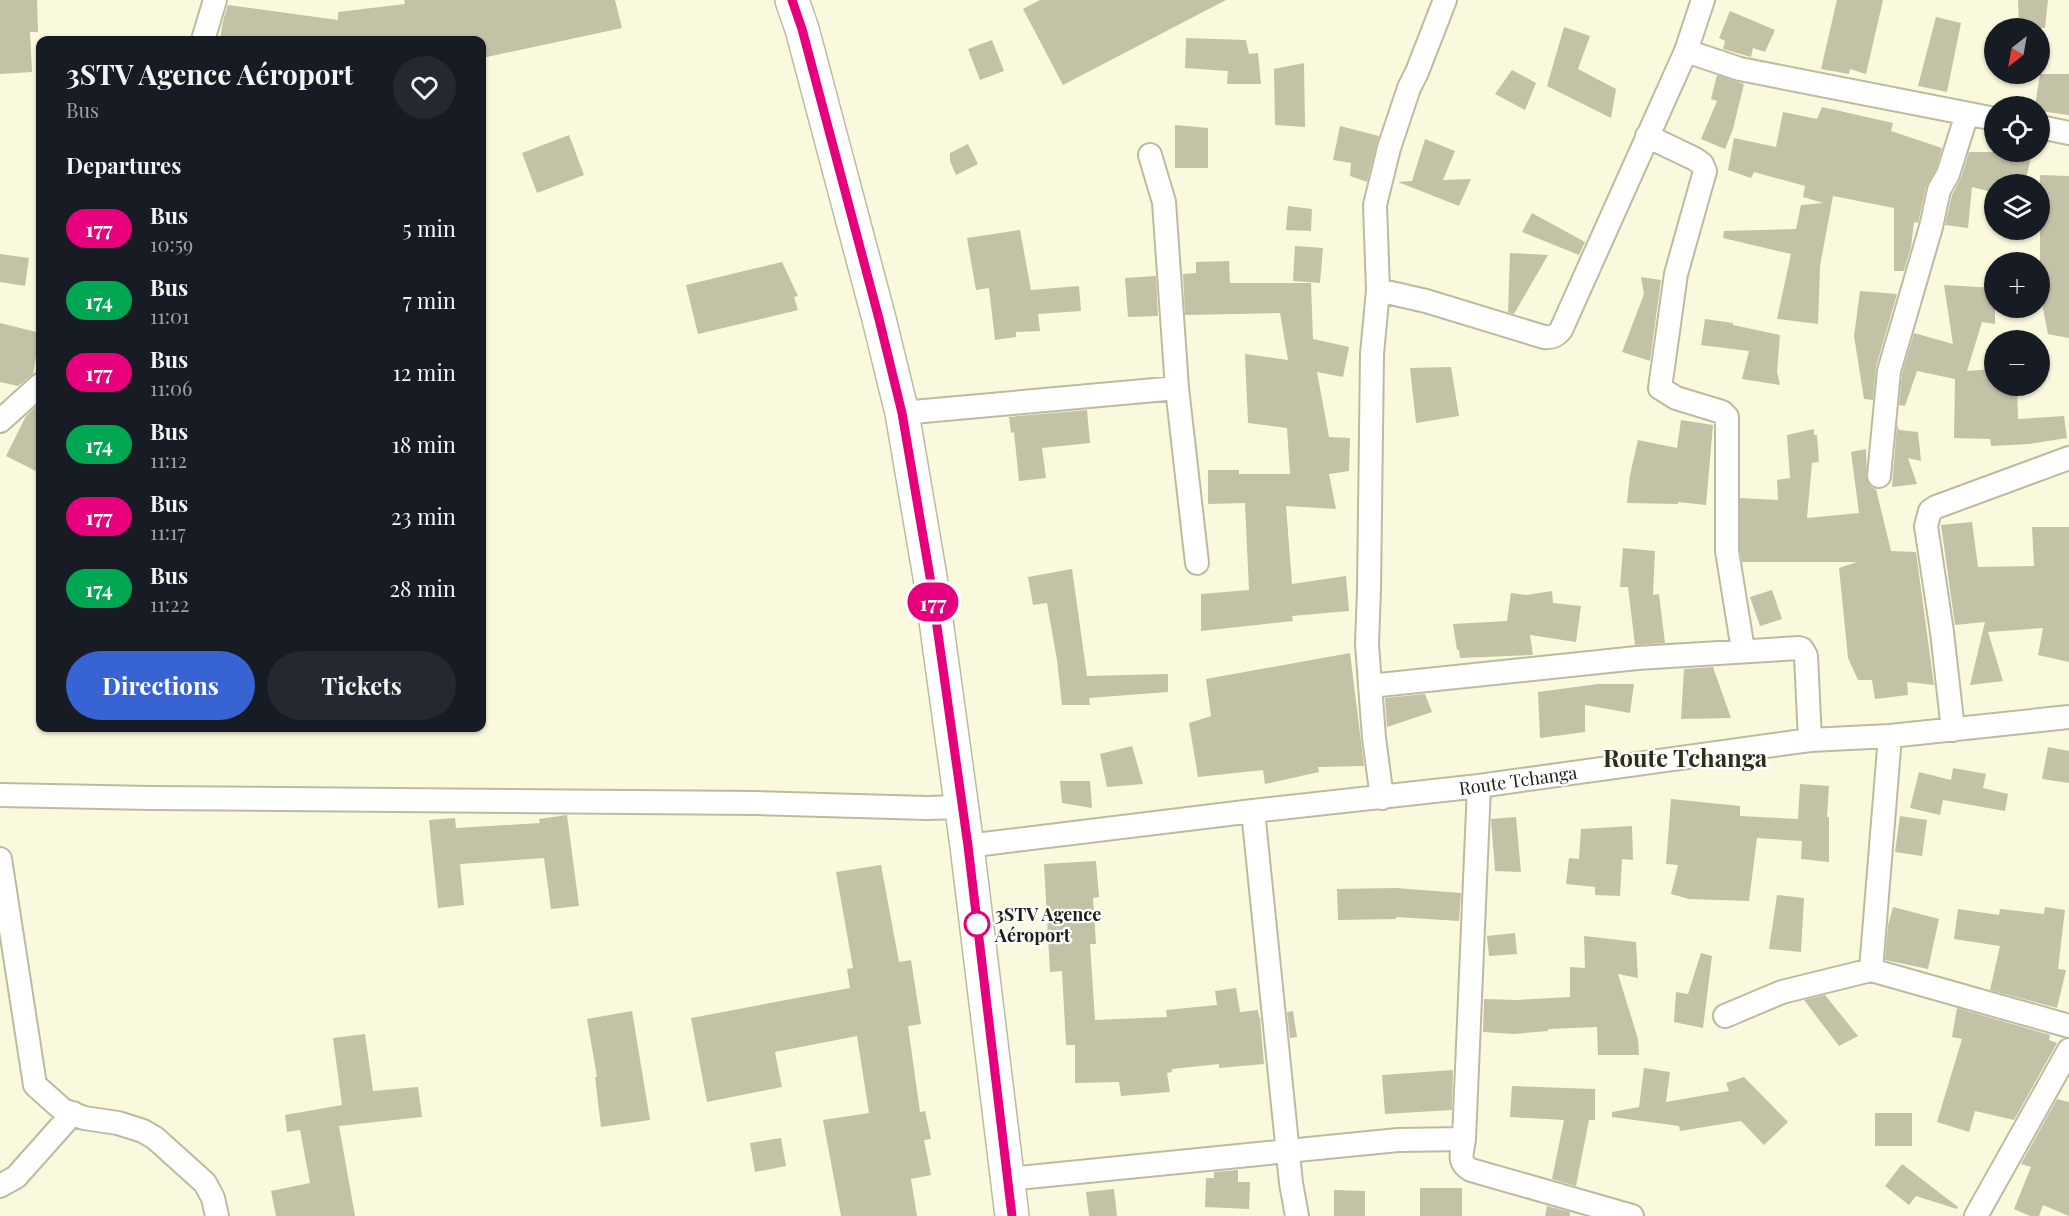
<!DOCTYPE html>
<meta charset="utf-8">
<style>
:root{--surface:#171b24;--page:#242831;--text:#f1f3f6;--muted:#9ea1a6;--accent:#3763d3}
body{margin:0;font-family:"Playfair Display",serif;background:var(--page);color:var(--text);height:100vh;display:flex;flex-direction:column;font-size:22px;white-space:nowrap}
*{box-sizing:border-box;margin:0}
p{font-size:20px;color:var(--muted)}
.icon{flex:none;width:33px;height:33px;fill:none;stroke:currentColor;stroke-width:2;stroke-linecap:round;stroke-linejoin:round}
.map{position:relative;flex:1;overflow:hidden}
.side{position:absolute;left:36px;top:36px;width:450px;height:696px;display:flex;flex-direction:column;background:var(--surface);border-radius:12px;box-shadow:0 2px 4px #0004}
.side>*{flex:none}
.badge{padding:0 12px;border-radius:20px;font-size:21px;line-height:39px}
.needle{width:39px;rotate:211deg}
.buttons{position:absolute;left:1984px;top:18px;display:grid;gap:12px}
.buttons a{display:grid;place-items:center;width:66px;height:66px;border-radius:50%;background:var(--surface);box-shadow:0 2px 4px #0004;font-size:30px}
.map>.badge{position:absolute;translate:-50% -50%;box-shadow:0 0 0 3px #fff}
h2{padding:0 30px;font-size:22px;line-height:54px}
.round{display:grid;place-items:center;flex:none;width:63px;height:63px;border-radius:32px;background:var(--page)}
.head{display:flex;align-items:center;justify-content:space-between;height:102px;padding:0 30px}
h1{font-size:28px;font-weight:700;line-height:45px}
.action{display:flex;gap:12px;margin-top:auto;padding:12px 30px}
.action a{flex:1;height:69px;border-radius:36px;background:var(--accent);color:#fff;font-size:24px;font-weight:700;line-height:69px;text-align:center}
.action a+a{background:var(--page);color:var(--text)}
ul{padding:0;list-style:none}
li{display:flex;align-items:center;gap:18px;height:72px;padding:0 30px}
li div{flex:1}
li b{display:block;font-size:22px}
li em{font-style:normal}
li .badge{min-width:66px;font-weight:700;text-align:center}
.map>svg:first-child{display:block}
</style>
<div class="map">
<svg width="2069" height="1216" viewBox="0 0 2069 1216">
<rect width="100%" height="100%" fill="#faf9dd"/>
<path fill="#c3c2a7" d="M0 0H37L38 32H30L32 72 0 74Z
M404 0H615L622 28 482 58V40H220L223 21 228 5 338 20V12L405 4Z
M1040 0H1226L1063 85 1023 9Z
M1837 0H1883L1866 74 1850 69 1849 74 1821 69Z
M2018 0H2048L2045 28H2019Z
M1730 11 1775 30 1765 52 1753 48 1751 57 1723 49 1725 41 1719 38Z
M1936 17 1961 23 1947 92 1918 86Z
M1564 27 1590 36 1578 69 1616 89 1611 118 1547 86Z
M1186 38 1246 40 1249 54 1258 53 1261 84H1227L1228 71 1185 68Z
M992 40 1004 71 980 80 968 49Z
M1304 63 1305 127 1275 125 1274 69Z
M1512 70 1536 83 1525 110 1495 94Z
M2040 74H2069V115L2040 111V106H2035Z
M1717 75 1744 84 1733 129 1725 149 1701 139 1717 101 1711 99Z
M1822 107 1893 123 1891 131 1942 148 1936 169 1926 187 1918 223 1914 222 1911 247 1904 271H1894V208L1833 196 1820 266 1818 324 1777 319 1791 254 1723 238 1724 231 1796 229 1801 205 1823 203 1803 197 1805 186 1754 172 1751 178 1728 170 1734 138 1776 147 1783 112 1817 119Z
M1175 125 1208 128V168H1175Z
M1340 126 1379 136 1367 182 1350 176 1351 163 1333 160Z
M569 135 584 175 537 193 522 153Z
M1425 139 1455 151 1443 180 1471 179 1459 206 1398 182 1412 181Z
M968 144 978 164 956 175 950 161V153Z
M1969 152H2032L2025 184H1995V193L1972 187 1968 228 1945 225 1952 195 1961 178Z
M2040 175 2069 176V338L2048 334 2040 294Z
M1288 206 1312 209 1311 231 1286 230Z
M1532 213 1585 242 1579 255 1522 232Z
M1020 230 1031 290 1079 286 1081 311 1038 314 1040 331 1016 332V337L995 340 989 288 976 290 967 238Z
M1295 246 1323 248 1320 283 1293 281Z
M1510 253 1548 255 1514 314 1508 312Z
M0 254 29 258 25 286 0 282Z
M1229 261 1230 283H1311L1313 339 1349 347 1343 377 1317 372 1329 437 1350 438 1349 471 1329 474 1336 509 1286 506 1292 584 1346 576 1349 611 1292 616 1293 621 1201 631V594L1249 590 1245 503 1208 504V470H1239V474H1290L1287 428 1248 423 1245 354 1288 360 1280 313 1185 315 1183 274 1196 273V262Z
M782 262 798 296 794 297 798 310 698 334 686 285Z
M1156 276 1158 316 1128 317 1125 278Z
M1641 277 1661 280 1650 361 1622 352 1644 294Z
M1944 285 1995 288V324L1982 322 1967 371 1995 369V386H2017L2018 419 2064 416 2067 438 2029 444 1991 446 1990 439 1954 438 1955 379 1917 371 1905 406 1899 405 1902 374 1914 333 1953 344Z
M1860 291 1897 294 1876 367 1873 400 1864 399 1854 336Z
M1705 319 1733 323V325L1780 335 1777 372 1780 385 1742 379 1749 351 1701 345Z
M0 323 40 333 33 374 18 386 0 382Z
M1451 367 1459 416 1416 423 1410 368Z
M40 403V473L6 456 26 416Z
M1087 410 1090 443 1042 448 1046 478 1019 481 1014 432 1011 433 1009 417Z
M1681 420 1713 425 1706 505 1678 502V504L1627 503 1630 475 1638 440 1677 448Z
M1897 425 1899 430 1918 432 1921 461 1908 458 1917 484 1892 487Z
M1814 429V435H1817L1819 462 1812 463 1807 518 1859 513 1851 452 1866 449 1867 481 1871 487 1876 489 1891 551 1916 552 1934 685 1907 682 1908 695 1875 699 1872 680H1858L1848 658 1839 568 1857 562H1742L1740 550V498L1778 500 1777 480 1790 478 1787 435Z
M1972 522 1978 567 2034 566 2032 527H2069V662L2038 655 2043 628 1988 632 2003 681 1970 685 1985 622 1955 625 1941 525Z
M1623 548 1655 551 1653 595 1659 594 1665 643 1635 645 1628 587H1620Z
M1072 569 1087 676 1168 674V692L1089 698 1090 705H1062L1057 660 1047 603 1033 605 1028 577Z
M1772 590 1782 619 1760 626 1750 597Z
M1552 591 1553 603 1581 606 1576 642 1530 635 1533 655 1460 658 1459 650H1457L1453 624 1507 621 1511 593 1526 595Z
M1350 653 1364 766 1318 767 1319 772 1265 784 1263 770 1198 777 1189 723 1211 716 1206 679Z
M1713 667 1731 718 1681 719 1684 669Z
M1598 684H1634L1630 713 1585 705V732L1540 738 1538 692Z
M1425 694 1432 712 1387 727 1385 698Z
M1132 746 1143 784 1107 787 1100 754Z
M2048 747 2069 751V783L2042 779Z
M1953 768 1986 774 1983 788 2008 794 2005 811 1943 800 1940 815 1910 808 1919 772 1951 780Z
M1060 781H1090L1092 808 1062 803Z
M1800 784 1829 786 1827 817H1829V862L1801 859 1802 841 1757 838 1749 901 1689 899 1671 894 1678 865 1666 864 1671 799 1740 806V816L1798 819Z
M567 815 579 906 551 909 544 858 460 864 464 905 438 908 429 820 455 818 456 828 540 823 539 819Z
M1900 816 1927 820 1922 856 1895 852Z
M1516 817 1521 872 1495 871 1491 819Z
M1632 826 1633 860 1622 859 1620 896 1595 895V887L1566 884 1569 858 1579 859 1581 829Z
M1096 861 1099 897 1093 898 1096 944H1090L1095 1020 1167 1017 1166 1010 1217 1005 1215 991 1236 988 1240 1012 1258 1010 1259 1017H1260L1264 1064 1219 1068V1064L1172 1069V1072L1167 1073 1170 1092 1121 1096 1119 1082 1075 1083V1045H1066L1062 971 1050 972 1044 864Z
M881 865 899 962 911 960 921 1024 908 1026 920 1112 925 1111 931 1139 924 1140 931 1175 911 1179 917 1216H841L823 1120 869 1113 857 1036 775 1052 782 1087 707 1102 691 1018 850 988 847 969 853 968 836 872Z
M1396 888 1461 893 1459 921 1396 917V919L1338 920 1337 889Z
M1777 895 1804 898 1801 952 1769 949Z
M1893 907 1939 919 1928 969 1885 960 1888 925Z
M2045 907 2065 910 2058 969 2066 970 2057 1008 1990 990 2000 946 1954 939 1958 909 1999 915 2000 909 2044 914Z
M1515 933 1517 954 1489 956 1487 936Z
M1584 936 1636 942 1638 978 1618 974 1638 1039 1639 1055H1598L1597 1027 1548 1029V1031L1514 1034 1483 1032 1484 999 1516 1000 1570 997V967L1585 968Z
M1701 953 1712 956 1703 1028 1674 1022 1676 992 1688 994Z
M1825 995 1858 1036 1839 1046 1804 1000Z
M1957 1008 2050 1035 2049 1040 2057 1043 2014 1120 1975 1111 1969 1132 1937 1122 1962 1039 1952 1037Z
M632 1011 650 1120 601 1127 595 1077H597L587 1019Z
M1293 1011 1297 1037 1290 1038 1287 1012Z
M365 1034 373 1091 418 1087 422 1117 339 1126 355 1216H276L271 1191 310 1183 300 1130 287 1132 285 1115 342 1105 333 1038Z
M1644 1068 1670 1072 1666 1102 1729 1091 1726 1083 1744 1077 1788 1122 1764 1145 1741 1121 1680 1131 1679 1126 1612 1117V1112L1639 1107Z
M1453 1070 1452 1110 1385 1114 1382 1075Z
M1512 1086 1595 1089V1120H1589L1576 1186 1552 1179 1564 1120 1510 1117Z
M2057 1099 2069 1102V1216L2043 1205 2039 1216H2030L2014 1209 2031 1167 2021 1164Z
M1875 1113H1912V1146H1875Z
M781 1138 786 1166 755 1172 750 1143Z
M1902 1164 1958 1207 1957 1209 1916 1196 1909 1205 1885 1186Z
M1238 1170V1182H1250L1249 1209 1205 1207 1206 1178H1214V1172Z
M1420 1188H1462V1216H1420Z
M1114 1189 1117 1216H1089L1086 1192Z
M1334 1190 1365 1191V1216H1334Z
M1547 1206 1570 1212V1216H1545Z"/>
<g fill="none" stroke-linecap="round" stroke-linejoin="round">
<g stroke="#bcbba0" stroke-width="26">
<path id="minor" d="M203 40 215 0
M1686 51 1740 69 1995 119
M2040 127 2069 133
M1647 136 1695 159 1702 164 1705 171 1676 274 1660 388 1676 398 1722 412 1727 417V551L1743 650
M1150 155 1164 202 1177 388 1197 563
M1378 290 1426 301 1544 337C1552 338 1556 336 1561 330L1686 51 1703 0
M902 413 1177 388
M0 421 40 385
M1879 476 1889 371 1931 227 1939 190 1948 174 1967 114
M1370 686 1637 658 1799 648 1802 649 1806 656 1810 740
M1953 730 1942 632 1926 526 1930 511 1936 507 2069 458
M0 795 151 798 757 803 927 808 962 807
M1382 798 1374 738 1367 644 1369 590 1372 354 1378 290 1375 205 1389 148 1409 88 1417 72 1445 0
M1253 811 1291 1183 1297 1216
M967 846 1253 811 1479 786 1810 740 1890 736 2069 717
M0 859 35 1085 63 1110 84 1118 118 1123 143 1131 155 1138 205 1183 213 1198 217 1216
M1871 970 1890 736
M1725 1016 1782 992 1871 970 2069 1026
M1464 1139 1479 786
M1008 1179 1398 1140 1464 1139C1462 1154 1457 1162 1471 1170L1632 1216
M0 1186 16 1177 73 1113
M1976 1216 2069 1050"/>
</g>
<g stroke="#bcbba0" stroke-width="36">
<path id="trunk" d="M792 0 802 29 879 319 902 413 930 577 967 846 1012 1216"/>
</g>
<use href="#minor" stroke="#fff" stroke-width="22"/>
<use href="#trunk" stroke="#fff" stroke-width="33"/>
</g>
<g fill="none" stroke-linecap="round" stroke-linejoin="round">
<g stroke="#fff" stroke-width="14">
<path id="line" d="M792 0 802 29 879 319 902 413 930 577 968 846 1012 1216"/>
</g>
<use href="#line" stroke="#e6007e" stroke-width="9"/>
</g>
<circle fill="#fff" stroke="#e6007e" stroke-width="3" cx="977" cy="924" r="12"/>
<g text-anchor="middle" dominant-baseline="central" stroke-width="4.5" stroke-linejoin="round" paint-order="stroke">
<g font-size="18" fill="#202016" stroke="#fff">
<text transform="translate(1518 780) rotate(-8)">Route Tchanga</text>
</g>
<g font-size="18" font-weight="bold" fill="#202016" stroke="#fff" text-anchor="start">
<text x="995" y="914">3STV Agence<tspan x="995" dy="21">Aéroport</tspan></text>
</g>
<g font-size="24" font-weight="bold" fill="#2f2e17" stroke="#fff">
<text x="1685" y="757">Route Tchanga</text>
</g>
</g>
</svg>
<div class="buttons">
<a><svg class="needle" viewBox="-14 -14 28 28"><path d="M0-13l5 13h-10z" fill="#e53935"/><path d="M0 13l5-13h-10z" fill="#9ea1a6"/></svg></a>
<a><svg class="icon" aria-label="locate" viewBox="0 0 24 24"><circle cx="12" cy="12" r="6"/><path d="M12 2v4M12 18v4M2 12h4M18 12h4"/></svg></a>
<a><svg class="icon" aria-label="layers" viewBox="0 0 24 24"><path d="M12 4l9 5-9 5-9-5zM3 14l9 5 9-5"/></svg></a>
<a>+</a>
<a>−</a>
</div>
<b class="badge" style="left:933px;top:602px;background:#e6007e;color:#fff">177</b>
<section class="side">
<div class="head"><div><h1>3STV Agence Aéroport</h1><p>Bus</p></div><a class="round"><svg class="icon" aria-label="heart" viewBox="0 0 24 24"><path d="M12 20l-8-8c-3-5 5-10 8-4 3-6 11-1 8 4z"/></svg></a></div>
<h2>Departures</h2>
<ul>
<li><span class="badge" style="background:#e6007e;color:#fff">177</span><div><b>Bus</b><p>10:59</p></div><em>5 min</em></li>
<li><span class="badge" style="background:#00a651;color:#fff">174</span><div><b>Bus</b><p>11:01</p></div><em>7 min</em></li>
<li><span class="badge" style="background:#e6007e;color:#fff">177</span><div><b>Bus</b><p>11:06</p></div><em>12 min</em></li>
<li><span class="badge" style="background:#00a651;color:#fff">174</span><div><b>Bus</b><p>11:12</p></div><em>18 min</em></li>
<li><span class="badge" style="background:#e6007e;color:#fff">177</span><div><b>Bus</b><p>11:17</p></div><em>23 min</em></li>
<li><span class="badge" style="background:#00a651;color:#fff">174</span><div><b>Bus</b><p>11:22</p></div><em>28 min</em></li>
</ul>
<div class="action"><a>Directions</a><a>Tickets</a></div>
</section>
</div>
